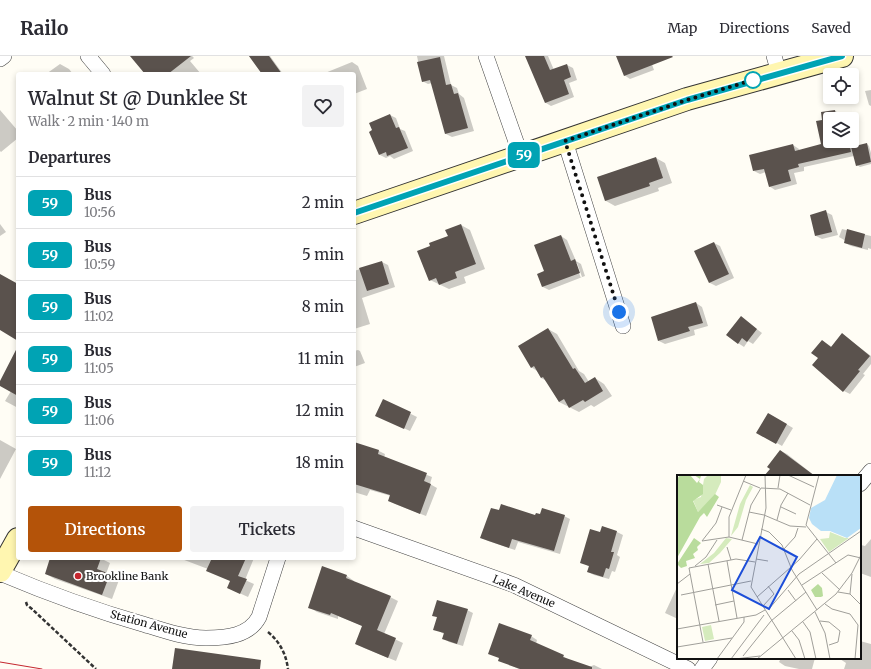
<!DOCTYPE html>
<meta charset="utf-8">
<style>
:root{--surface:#fff;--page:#f2f2f3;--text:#2b2b33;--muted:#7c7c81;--line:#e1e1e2;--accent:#b45309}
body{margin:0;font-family:Merriweather,serif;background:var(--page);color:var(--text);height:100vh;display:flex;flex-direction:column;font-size:15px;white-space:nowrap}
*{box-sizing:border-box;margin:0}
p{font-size:13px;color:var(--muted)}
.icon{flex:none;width:22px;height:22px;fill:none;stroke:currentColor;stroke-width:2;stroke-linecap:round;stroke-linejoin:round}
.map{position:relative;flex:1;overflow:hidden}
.side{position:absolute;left:16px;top:16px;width:340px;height:488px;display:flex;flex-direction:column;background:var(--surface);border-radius:4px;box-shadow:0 2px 6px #0003}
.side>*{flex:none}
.badge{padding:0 8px;border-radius:6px;font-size:14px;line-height:26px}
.buttons{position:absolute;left:823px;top:12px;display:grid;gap:8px}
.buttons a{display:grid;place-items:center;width:36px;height:36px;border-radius:4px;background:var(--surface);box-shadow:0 2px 6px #0003;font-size:20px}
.you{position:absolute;width:20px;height:20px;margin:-10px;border:3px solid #fff;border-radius:50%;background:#1a73e8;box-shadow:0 0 0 6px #1a73e833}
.map>.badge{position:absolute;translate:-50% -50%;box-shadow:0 0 0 2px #fff}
h2{padding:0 12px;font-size:15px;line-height:36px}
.round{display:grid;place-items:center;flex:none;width:42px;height:42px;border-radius:4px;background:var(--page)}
.headline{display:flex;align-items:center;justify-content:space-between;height:68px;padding:0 12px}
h1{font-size:19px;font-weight:600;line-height:30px}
.primary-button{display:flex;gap:8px;margin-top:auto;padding:8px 12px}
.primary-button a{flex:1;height:46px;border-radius:4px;background:var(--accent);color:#fff;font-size:16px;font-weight:600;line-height:46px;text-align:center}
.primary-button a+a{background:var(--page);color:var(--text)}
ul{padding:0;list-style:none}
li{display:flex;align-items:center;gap:12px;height:52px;padding:0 12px;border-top:1px solid var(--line)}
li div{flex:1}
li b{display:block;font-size:15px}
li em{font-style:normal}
li .badge{min-width:44px;font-weight:700;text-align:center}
header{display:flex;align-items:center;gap:24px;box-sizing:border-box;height:56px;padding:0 20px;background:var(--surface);border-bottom:1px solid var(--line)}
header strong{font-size:19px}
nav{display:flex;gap:22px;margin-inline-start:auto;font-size:14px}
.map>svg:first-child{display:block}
</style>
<header>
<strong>Railo</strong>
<nav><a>Map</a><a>Directions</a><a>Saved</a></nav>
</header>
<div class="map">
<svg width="871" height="613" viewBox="0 0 871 613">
<rect width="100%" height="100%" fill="#fffdf5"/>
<path fill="#0003" fill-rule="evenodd" d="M132 0H192L194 2 190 5 201 18H146Z
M249 0H270L283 18H262Z
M417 0H444L451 29 457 32 459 38 464 42 474 75 452 81 446 78 432 27 428 28 422 25Z
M526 0H548L554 14 567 9 573 12 577 24 569 27 574 41 551 50 546 47Z
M617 0H649L654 14 630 23 624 19Z
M352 6 358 10 367 33 354 38V18H325V17Z
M60 8 69 13 73 18H46Z
M871 34V50L869 49 865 35Z
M0 54 18 75 17 81 18 82 1 96 0 95Z
M835 55 841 58V60L843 59 849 63H830V85H852V76L855 91 867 88 869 90 871 97V108L860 111 857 109 854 100 804 111V115L794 117 797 128 775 134 769 130 766 116 760 118 754 115 793 89 799 93 800 95 822 89 824 64Z
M390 59 396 62 400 73 405 75 413 95 394 103 390 100 386 102 380 99Z
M656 102 665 107 672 127 658 132 659 135 615 150 606 145 598 121Z
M826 156 832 159 838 179 822 183 816 180Z
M0 168 6 176 0 180Z
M461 169 470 174 485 213 464 221 466 227 449 233 430 224 431 191 449 180Z
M842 173 871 180V193L868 192V194L851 190 845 187 846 185 839 181Z
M561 180 567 184 576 205 581 208 585 220 549 234 543 231 545 216ZM575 207H577L582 221 581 222Z
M714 187 720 190 734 222 716 230 710 227 696 195Z
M382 206 388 209 395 231 362 242 370 268 354 273V215Z
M696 247 702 251 708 270 694 274 695 279 665 288 659 285Z
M742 262 762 277 753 288 748 285 744 291 738 287Z
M548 273 557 278 579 315 584 318 589 326 595 322 604 328 612 340 594 351 591 349 579 356 559 346 547 325 541 322 537 315 531 311Z
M842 278 871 300V308L863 318 865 319 850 338 844 335 819 302 823 285 832 291Z
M358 294 360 295 365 307 354 311V295Z
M18 299V352L5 345 11 335 0 329Z
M383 344 417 361 410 375 382 362Z
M769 358 793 372 782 390 758 376Z
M0 384 16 393 0 423Z
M357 388 379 395 385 398 384 402 432 421 430 428 437 432 426 460 395 448 389 445 391 440 370 434 367 440 354 436V397Z
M781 395 787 398 815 420H765L771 413Z
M536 460H564L570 463 560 498 518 486 515 494 488 485 482 482Z
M603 472 617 476 623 479 617 499 620 501 615 516 612 515 609 523 594 519 588 516 590 511 581 506 601 478Z
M871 483V521L860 517V494L861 489 865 490Z
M51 502H100L110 507 106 518 119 524 112 543 55 523 46 518Z
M179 502H254L245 524 254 528 248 541 228 532 231 525 208 513Z
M347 520 354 525V526L390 541 398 545 384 578 403 587 396 605 364 592 356 588 363 570 338 560V563L317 556 309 551Z
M678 529V563L665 557Z
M467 554 473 557 463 590 449 586 443 582 444 578 435 573 438 562 433 559Z
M531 580 537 584 536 588 563 600 569 604 589 611 594 609 602 613H519L499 604Z
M860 585 871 588V613H844L846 607 840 603 841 602H860Z
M775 602H815L812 613H799L785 610 779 606 780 604Z"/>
<path fill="#5a524d" d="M130 0H191L168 18H145Z
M249 0H269L282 18H262Z
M525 0H544L550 14 567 8 571 21 564 24 569 38 545 47Z
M616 0H672L673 1 624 20Z
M440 1 446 29 451 28 454 38 458 37 468 72 445 78 430 24 422 26 417 6Z
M835 54 836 60 843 58 844 63H830V85H849L851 96 798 108 799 111 788 114 791 125 769 131 764 113 753 115 749 99 793 88 795 95 821 88 816 65 822 64 821 56Z
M390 58 396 72 399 71 408 92 387 100 386 96 379 99 369 76 372 74 369 67Z
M867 87 871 106 856 110 851 91Z
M656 101 663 122 649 127 650 130 605 145 597 121Z
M826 154 832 176 815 180 810 159Z
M461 168 476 208 455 216 457 222 439 229 436 222 429 225 417 195 430 190 429 187 448 180 445 174Z
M847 173 865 178 862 192 844 187Z
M561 179 571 205 575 203 580 217 542 231 537 218 544 215 534 189Z
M714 186 729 218 709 227 694 195Z
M382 205 389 228 367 235 359 212Z
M0 218 18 228V285L0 274Z
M696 246 703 267 688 271 690 275 658 285 651 261Z
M741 260 757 273 747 286 742 282 738 288 726 279Z
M548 272 573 313 575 312 585 327 595 321 603 335 585 346 583 344 569 352 564 343 559 346 543 321 541 322 534 310 531 312 518 290Z
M842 277 870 300 858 314 860 315 843 336 812 309 818 302 811 297 822 284 831 291Z
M18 290V340L0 330V325Z
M383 343 411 356 404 373 375 360Z
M768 357 787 368 776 388 756 377Z
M354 386 379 394 378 398 427 417 424 425 431 428 420 458 388 445 390 439 354 428Z
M780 394 815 420H764L770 413 767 411Z
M501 448 535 459 536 457 540 458 542 452 565 459 554 495 512 483 509 492 480 482 491 452 499 454Z
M602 470 617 475 611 496H614L609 513 606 512 603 521 587 516 589 510 580 507 590 473 600 476Z
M50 502H101L97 513 110 518 102 539 45 518Z
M212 502H246L238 520 247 523 240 538 227 532 230 525 206 515Z
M322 510 347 519 346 522 391 540 377 574 396 582 388 602 355 588 362 570 331 557 330 559 308 552Z
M437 544 468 553 457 588 442 583 444 577 433 574 437 561 432 560Z
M499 567 532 579 530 584 564 599 563 601 592 611V613H520L498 605 499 602 488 598Z
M175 592 261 604 260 613H172Z"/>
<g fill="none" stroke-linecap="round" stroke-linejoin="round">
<g stroke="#444" stroke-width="16">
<path id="street" d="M88 0 103 18
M486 0 521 100
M774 0 779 17
M0 3 4 0
M565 85 623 270
M860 428 871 415
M354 472 514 529 688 613
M0 517C47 537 97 555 146 569 165 575 186 582 206 582 226 582 249 580 259 561L278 502
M702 613 710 602"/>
</g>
<g stroke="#333" stroke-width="24">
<path id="secondary" d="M354 157 687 43 842 0
M0 515 18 483"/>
</g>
<path stroke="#333" stroke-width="2.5" stroke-dasharray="4 2" stroke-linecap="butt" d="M26 546 27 549 32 553 96 613
M268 576C280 586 286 598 288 613"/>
<use href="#street" stroke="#fff" stroke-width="15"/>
<use href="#secondary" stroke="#fff6b0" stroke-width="22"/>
<path stroke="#c4262e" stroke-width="1" d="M0 606 42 613"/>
</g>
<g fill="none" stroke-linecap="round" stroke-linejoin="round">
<g stroke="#fff" stroke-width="9">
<path id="line" d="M354 157 687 44 842 0"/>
</g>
<use href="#line" stroke="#00a3b4" stroke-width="6"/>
<path stroke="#111" stroke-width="4" stroke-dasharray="0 7.2" d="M619 256 565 85 687 44 753 24"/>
</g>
<circle fill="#fff" stroke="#00a3b4" stroke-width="2" cx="753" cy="24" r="8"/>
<circle fill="#c4262e" stroke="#fff" stroke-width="1.5" cx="78" cy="520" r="4"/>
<g text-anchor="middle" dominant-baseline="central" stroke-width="4" stroke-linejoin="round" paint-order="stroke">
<g font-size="11" fill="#111" stroke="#fff" text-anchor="start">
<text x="86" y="520">Brookline Bank</text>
</g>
<g font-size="11" fill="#111" stroke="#fff">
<text transform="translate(524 535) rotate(23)">Lake Avenue</text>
<text transform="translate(149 568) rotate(15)">Station Avenue</text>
</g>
</g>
<g transform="translate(677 419)">
<rect width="184" height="184" fill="#fffdf5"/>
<path d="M31 0H44V7L37 22 21 37 16 25 24 22 27 4ZM73 10 76 12 69 25 61 52 54 61 63 29ZM153 57 168 63H172L152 77 143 64 152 63ZM49 63 55 64 43 78 32 88 23 89 37 78ZM34 150 37 164 28 166 25 152Z" fill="#d5ebbd"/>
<path d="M3 0H13L20 8 23 4 17 0 24 1 22 7 26 10V19L16 26 21 37 38 19 42 22 30 42 27 38 23 42 0 83V4ZM17 63 24 68 20 72 21 75 16 79 18 83 9 86 10 91 4 93 0 89ZM141 109 145 113 146 121 144 122H138L134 115Z" fill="#b9dc9c"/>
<path d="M160 0H184V53L170 63 153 56H144L135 49 132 43 134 33 148 25Z" fill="#b9e0f7"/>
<path fill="none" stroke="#a09f9a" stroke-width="1" d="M88 0 89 33 74 112 119 184M111 0 137 12M142 0 129 50 159 88M66 6 83 13M101 13 103 0M40 30 54 35M45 32 39 48 25 66 52 62 81 69M104 32 119 39M72 37 87 40 113 51 129 52M100 45 104 30 111 18M84 54 92 57 105 70 115 95 140 135M52 62V42L69 0M65 65 74 30 84 13 103 14 133 30M50 72 54 85M107 74 118 62 121 53M79 84 91 86M50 86 60 143M31 89 42 146M18 91 29 82 40 65M145 98 163 115M0 109 13 99M125 110 171 80 184 83M111 115 119 126M161 117 173 119 184 130M173 119 175 99M4 120 74 106M80 122 122 85 140 64M148 129 155 134 173 139 181 150M38 130 57 126M86 131 97 119 91 111M91 135 122 99 184 56M138 137 148 158 153 184M143 146 152 147 163 156 161 167 152 170M126 147 133 157 139 184M0 154 79 140 88 135M115 156 122 165 128 184M26 167 12 93 59 84 78 87M0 172 55 163M66 181 94 146 129 117M40 184 67 147V142M54 184 87 140M58 184 83 181M80 184 159 119 175 98 184 80M178 184 181 150"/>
<path fill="#1d4ed8" fill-opacity="0.15" stroke="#1d4ed8" stroke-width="2" d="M83 62 120 82 92 134 55 115Z"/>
<rect width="184" height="184" fill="none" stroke="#111" stroke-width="2"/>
</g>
</svg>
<div class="buttons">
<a><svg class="icon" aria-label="locate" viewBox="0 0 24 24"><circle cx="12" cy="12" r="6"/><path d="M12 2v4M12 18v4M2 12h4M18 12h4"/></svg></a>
<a><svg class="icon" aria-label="layers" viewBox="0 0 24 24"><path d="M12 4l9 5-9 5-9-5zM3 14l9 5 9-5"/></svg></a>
</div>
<div class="you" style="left:619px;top:256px"></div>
<b class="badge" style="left:524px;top:99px;background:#00a3b4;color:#fff">59</b>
<section class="side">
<div class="headline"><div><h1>Walnut St @ Dunklee St</h1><p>Walk · 2 min · 140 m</p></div><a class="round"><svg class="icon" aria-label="heart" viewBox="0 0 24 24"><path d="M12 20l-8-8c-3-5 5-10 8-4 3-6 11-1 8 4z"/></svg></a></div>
<h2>Departures</h2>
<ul>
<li><span class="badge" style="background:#00a3b4;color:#fff">59</span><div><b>Bus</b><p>10:56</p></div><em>2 min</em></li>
<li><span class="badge" style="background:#00a3b4;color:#fff">59</span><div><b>Bus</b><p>10:59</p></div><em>5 min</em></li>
<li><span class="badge" style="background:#00a3b4;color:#fff">59</span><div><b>Bus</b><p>11:02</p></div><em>8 min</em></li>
<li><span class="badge" style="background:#00a3b4;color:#fff">59</span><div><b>Bus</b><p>11:05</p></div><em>11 min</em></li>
<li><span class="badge" style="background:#00a3b4;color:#fff">59</span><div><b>Bus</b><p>11:06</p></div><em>12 min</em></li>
<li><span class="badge" style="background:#00a3b4;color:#fff">59</span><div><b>Bus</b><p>11:12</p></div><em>18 min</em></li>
</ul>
<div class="primary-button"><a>Directions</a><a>Tickets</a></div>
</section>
</div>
